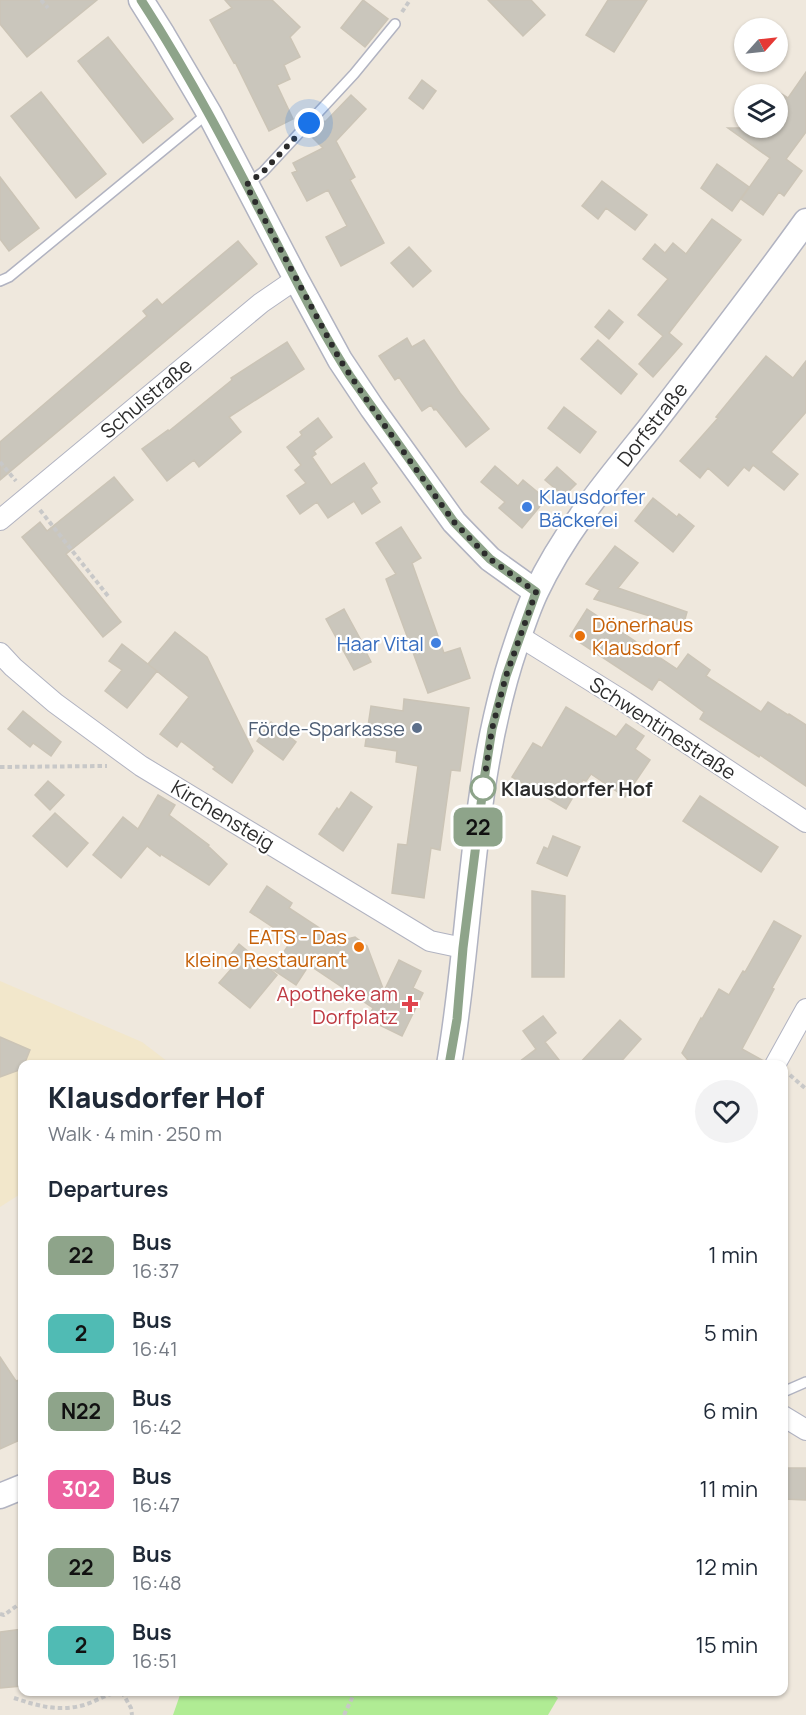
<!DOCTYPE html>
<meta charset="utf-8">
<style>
:root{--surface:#fff;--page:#f2f2f3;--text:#1f2937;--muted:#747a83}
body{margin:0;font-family:Manrope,sans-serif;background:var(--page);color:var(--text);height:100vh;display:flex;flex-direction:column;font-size:22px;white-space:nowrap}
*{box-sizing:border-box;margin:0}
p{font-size:20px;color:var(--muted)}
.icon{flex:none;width:33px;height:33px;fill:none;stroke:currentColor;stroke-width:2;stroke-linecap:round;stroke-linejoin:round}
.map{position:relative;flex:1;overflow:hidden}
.details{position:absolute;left:18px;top:1060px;width:770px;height:636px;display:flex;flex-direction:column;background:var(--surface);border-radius:12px;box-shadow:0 2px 4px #0004}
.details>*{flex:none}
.badge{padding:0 12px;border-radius:9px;font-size:21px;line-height:39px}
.needle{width:39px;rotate:63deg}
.fabs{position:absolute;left:734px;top:18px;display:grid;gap:12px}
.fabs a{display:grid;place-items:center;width:54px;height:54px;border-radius:50%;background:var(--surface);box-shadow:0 2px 4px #0004;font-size:30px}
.you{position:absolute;width:30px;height:30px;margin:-15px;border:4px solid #fff;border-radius:50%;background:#1a73e8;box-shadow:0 0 0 9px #1a73e833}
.map>.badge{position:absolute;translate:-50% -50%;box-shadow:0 0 0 3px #fff}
h2{padding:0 30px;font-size:22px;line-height:54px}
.round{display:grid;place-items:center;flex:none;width:63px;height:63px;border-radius:32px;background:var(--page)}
.overview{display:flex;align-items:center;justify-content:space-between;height:102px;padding:0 30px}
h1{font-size:28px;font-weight:800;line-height:45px}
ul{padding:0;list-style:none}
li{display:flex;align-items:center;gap:18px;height:78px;padding:0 30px}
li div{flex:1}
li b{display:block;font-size:22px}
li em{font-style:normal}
li .badge{min-width:66px;font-weight:700;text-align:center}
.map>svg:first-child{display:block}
</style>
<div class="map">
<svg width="806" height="1715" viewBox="0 0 806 1715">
<rect width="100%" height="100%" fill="#efe8dd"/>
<path fill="#f2e7cb" d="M0 981 142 1042 172 1065H22V1193L0 1207Z"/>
<path fill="#b0ec94" d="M181 1692H550L558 1698 548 1715H173Z"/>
<path fill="#cac6bc" stroke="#cbc4b6" stroke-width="1.5" d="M0 0H97L27 57 0 24Z
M225 0H272L300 27 290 37 300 57 284 65 290 79 277 85 293 119 269 131 235 62 234 63 210 20 232 8Z
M363 0 388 19 365 47 341 28Z
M488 0H531L545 15 523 36Z
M608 0H647L614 52 586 35Z
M108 37 173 119 143 143 78 61Z
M806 72V132L786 159 802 171 784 196 779 192 763 215 741 199 770 158 728 128H777V91L788 98Z
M422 80 436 91 423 109 409 98Z
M41 92 106 174 76 198 11 116Z
M351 95 366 109 336 141 355 177 350 180 384 243 341 266 326 237 347 226 328 190 307 201 292 173 297 171 293 163 323 148 309 134 323 120 325 122Z
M717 164 749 187 732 211 701 188Z
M0 177 39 228 9 251 0 239Z
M602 181 647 215 635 230 606 208 598 219 582 206Z
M712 219 741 240 669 333 682 344 653 377 639 364 663 336 638 315 668 279 643 259 655 244 665 253 673 243 686 254Z
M238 241 257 264 0 480V442L147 316 143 311 157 299 162 305Z
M409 247 431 271 413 287 391 263Z
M609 310 623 322 609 339 595 327Z
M407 338 412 347 424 340 460 393 489 429 466 447 436 409 434 410 431 405 422 411 399 377 395 380 379 356Z
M598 340 637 374 621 394 581 359Z
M287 342 304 369 229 417 241 432 199 467 194 460 167 481 142 449 168 430 169 431 232 380 231 378Z
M766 356 793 378 806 361V412L771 452 798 474 784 490 753 465 749 471 744 467 728 486 708 468 700 478 680 461 718 418 716 417Z
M564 407 596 432 580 453 548 428Z
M318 418 332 437 314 451 316 454 312 457 331 485 364 463 377 483 371 488 380 502 362 514 354 501 328 518 317 502 300 514 287 496 306 483 295 470 301 465 287 447 302 435 300 432Z
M495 466 518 486 523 480 546 499 522 528 499 508 505 502 481 482Z
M557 467 576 484 564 496 545 480Z
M114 477 133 500 66 554 121 622 103 637 22 537 40 522 47 531Z
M653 498 677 517 679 514 694 526 673 552 635 521Z
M401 527 421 558 412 563 444 653 460 648 470 678 428 693 386 579 396 574 376 543Z
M615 546 638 563 618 588 687 612 683 626 594 599 600 590 586 584Z
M344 609 363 644H362L371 662 354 670 326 619Z
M587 609 677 669 688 654 710 670 706 676 761 712 768 702 788 715 789 714 806 725V786L760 755 759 757 700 719 704 712 659 679 652 690 570 636Z
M175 632 207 657 253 751 232 783 213 769 215 767 181 741 177 747 160 734 189 697 148 664Z
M122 644 157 671 127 708 105 691 122 670 109 661Z
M404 699 469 708 460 771 451 770 440 850 431 848 424 898 392 893 398 844 407 845 418 766 396 762 397 751 365 746 371 706 403 711Z
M566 707 616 737 626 724 644 736 635 749 650 760 625 797 591 774 586 781 583 780 566 809 512 777 533 743 542 748Z
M23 711 61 742 51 756 33 743 30 747 8 729Z
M271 722 296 742 283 760 257 741Z
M48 781 64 795 50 810 35 795Z
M351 792 372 807 343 851 319 834 337 808 339 810Z
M158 795 175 805 169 815 209 845 208 846 227 864 209 885 161 854 160 856 147 846 121 878 93 855 123 817 138 829Z
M700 796 778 847 761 872 683 821Z
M55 813 88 843 67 867 33 836Z
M553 836 580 847 567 876 537 863 544 847 548 849Z
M267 886 292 903 289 908 339 941 355 937 367 946 384 991 399 960 421 971 413 988 423 993 402 1036 367 1019 373 1008 309 965 296 985 272 969 292 940 250 912Z
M532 891 565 896 564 977H532Z
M774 921 801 936 772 988 774 989 742 1049 764 1061 763 1065H692L682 1053 701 1018 702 1019 719 989 729 995 743 971 745 972Z
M239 944 277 975 250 1008 219 983 232 968 225 962Z
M543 1016 556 1033 545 1042 563 1065H515L536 1049 523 1031Z
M620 1020 641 1039 618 1065H578Z
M0 1037 30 1050 24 1065H22V1069L0 1077Z
M0 1357 16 1381 22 1379V1439L0 1449Z
M783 1468H806V1500L783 1499Z
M22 1629V1686L0 1688V1632Z"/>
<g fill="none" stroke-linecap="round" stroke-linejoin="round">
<g stroke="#b1b3c1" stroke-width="12">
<path id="service" d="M246 185 263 172 354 74 395 24
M0 281 9 277 207 114
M783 1392 806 1382"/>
</g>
<g stroke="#b1b3c1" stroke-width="22">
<path id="minor" d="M0 520 261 303 296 279
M519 636 625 702 806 822
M0 653 13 667 55 703 141 766 430 941 463 948
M775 1065 806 1009
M783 1416 806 1430"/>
</g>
<g stroke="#b1b3c1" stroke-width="27">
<path id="tertiary" d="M141 0 163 35 209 113 296 279 340 360 372 408 454 522 490 559 536 592
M449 1065C473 926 470 780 516 645 522 627 528 609 536 592 564 532 608 480 649 429 702 360 755 292 806 221
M0 1496 22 1487"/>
</g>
<path stroke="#c8c8c8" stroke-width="4" stroke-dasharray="4.5 3" stroke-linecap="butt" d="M41 0 48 8
M402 12 410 0
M0 462 16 481
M40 510 108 596
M0 767 107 766
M790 1075 806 1089
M0 1614 4 1615 22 1602
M122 1692 131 1708 132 1715
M14 1698C38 1706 59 1712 84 1705 97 1701 108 1693 120 1692
M344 1715 355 1692"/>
<use href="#service" stroke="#fff" stroke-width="9"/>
<use href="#minor" stroke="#fff" stroke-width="20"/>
<use href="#tertiary" stroke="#fff" stroke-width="24"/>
</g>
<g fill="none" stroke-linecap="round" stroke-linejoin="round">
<g stroke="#fff" stroke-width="14">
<path id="line" d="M141 0C191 77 233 158 275 240 299 286 322 333 350 376L454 522 490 559 536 592 506 676 492 729 484 780 463 948 457 1019 449 1065"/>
</g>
<use href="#line" stroke="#8ea48a" stroke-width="9"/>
<path stroke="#2c2c2c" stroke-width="6" stroke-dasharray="0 10.8" d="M309 123 263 172 246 185 340 360 372 408 454 522 490 559 536 592 506 676 492 729 483 788"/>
</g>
<g fill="#3f7fe0" stroke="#fff" stroke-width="2">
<circle cx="527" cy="507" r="6"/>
<circle cx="436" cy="643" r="6"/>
</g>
<g fill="#e8710a" stroke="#fff" stroke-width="2">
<circle cx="580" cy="636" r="6"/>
<circle cx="359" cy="947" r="6"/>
</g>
<circle fill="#5c6f8a" stroke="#fff" stroke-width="2" cx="417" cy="728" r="6"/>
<circle fill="#fff" stroke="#8ea48a" stroke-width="3" cx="483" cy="788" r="12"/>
<path fill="#e0444e" stroke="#fff" stroke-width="2" d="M407 995h6v6h6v6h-6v6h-6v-6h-6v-6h6z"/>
<g text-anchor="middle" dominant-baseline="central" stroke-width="4.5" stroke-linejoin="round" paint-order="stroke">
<g font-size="20" fill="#2c2c2c" stroke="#fff">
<text transform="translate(146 398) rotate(-40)">Schulstraße</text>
<text transform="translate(652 424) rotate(-52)">Dorfstraße</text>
<text transform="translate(663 728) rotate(33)">Schwentinestraße</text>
<text transform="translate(223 815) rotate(31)">Kirchensteig</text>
</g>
<g font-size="20" fill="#366cbe" stroke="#fff" text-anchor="start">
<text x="539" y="496">Klausdorfer<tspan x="539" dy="23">Bäckerei</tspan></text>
<text x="424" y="643" text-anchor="end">Haar Vital</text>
</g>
<g font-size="20" fill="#c56008" stroke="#fff" text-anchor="start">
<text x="592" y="624">Dönerhaus<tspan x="592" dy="23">Klausdorf</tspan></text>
<text x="347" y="936" text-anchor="end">EATS - Das<tspan x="347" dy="23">kleine Restaurant</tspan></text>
</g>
<g font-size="20" fill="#4e5e75" stroke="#fff" text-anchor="end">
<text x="405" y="728">Förde-Sparkasse</text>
</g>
<g font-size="20" font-weight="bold" fill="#2c2c2c" stroke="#fff" text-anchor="start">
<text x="501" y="788">Klausdorfer Hof</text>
</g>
<g font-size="20" fill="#be3a42" stroke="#fff" text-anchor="end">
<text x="398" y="993">Apotheke am<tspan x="398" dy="23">Dorfplatz</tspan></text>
</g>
</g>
</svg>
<div class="fabs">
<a><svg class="needle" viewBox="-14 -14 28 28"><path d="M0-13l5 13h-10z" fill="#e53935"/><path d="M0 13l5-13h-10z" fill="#747a83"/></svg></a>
<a><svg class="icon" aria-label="layers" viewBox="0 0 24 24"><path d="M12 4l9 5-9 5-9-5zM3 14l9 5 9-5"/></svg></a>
</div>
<div class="you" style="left:309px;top:123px"></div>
<b class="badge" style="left:478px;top:827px;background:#8ea48a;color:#111">22</b>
<section class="details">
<div class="overview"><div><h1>Klausdorfer Hof</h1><p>Walk · 4 min · 250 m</p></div><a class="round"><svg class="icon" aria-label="heart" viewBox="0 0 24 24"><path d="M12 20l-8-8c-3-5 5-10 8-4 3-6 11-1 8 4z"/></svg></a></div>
<h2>Departures</h2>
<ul>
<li><span class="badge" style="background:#8ea48a;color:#111">22</span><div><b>Bus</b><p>16:37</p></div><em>1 min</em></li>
<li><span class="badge" style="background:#50bbb4;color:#111">2</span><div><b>Bus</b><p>16:41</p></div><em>5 min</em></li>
<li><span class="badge" style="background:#8ea48a;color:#111">N22</span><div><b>Bus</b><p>16:42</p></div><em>6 min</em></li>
<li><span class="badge" style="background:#ec619f;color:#fff">302</span><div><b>Bus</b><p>16:47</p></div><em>11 min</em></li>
<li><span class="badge" style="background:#8ea48a;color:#111">22</span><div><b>Bus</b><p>16:48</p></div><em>12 min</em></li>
<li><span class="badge" style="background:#50bbb4;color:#111">2</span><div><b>Bus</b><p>16:51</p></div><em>15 min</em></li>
</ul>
</section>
</div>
